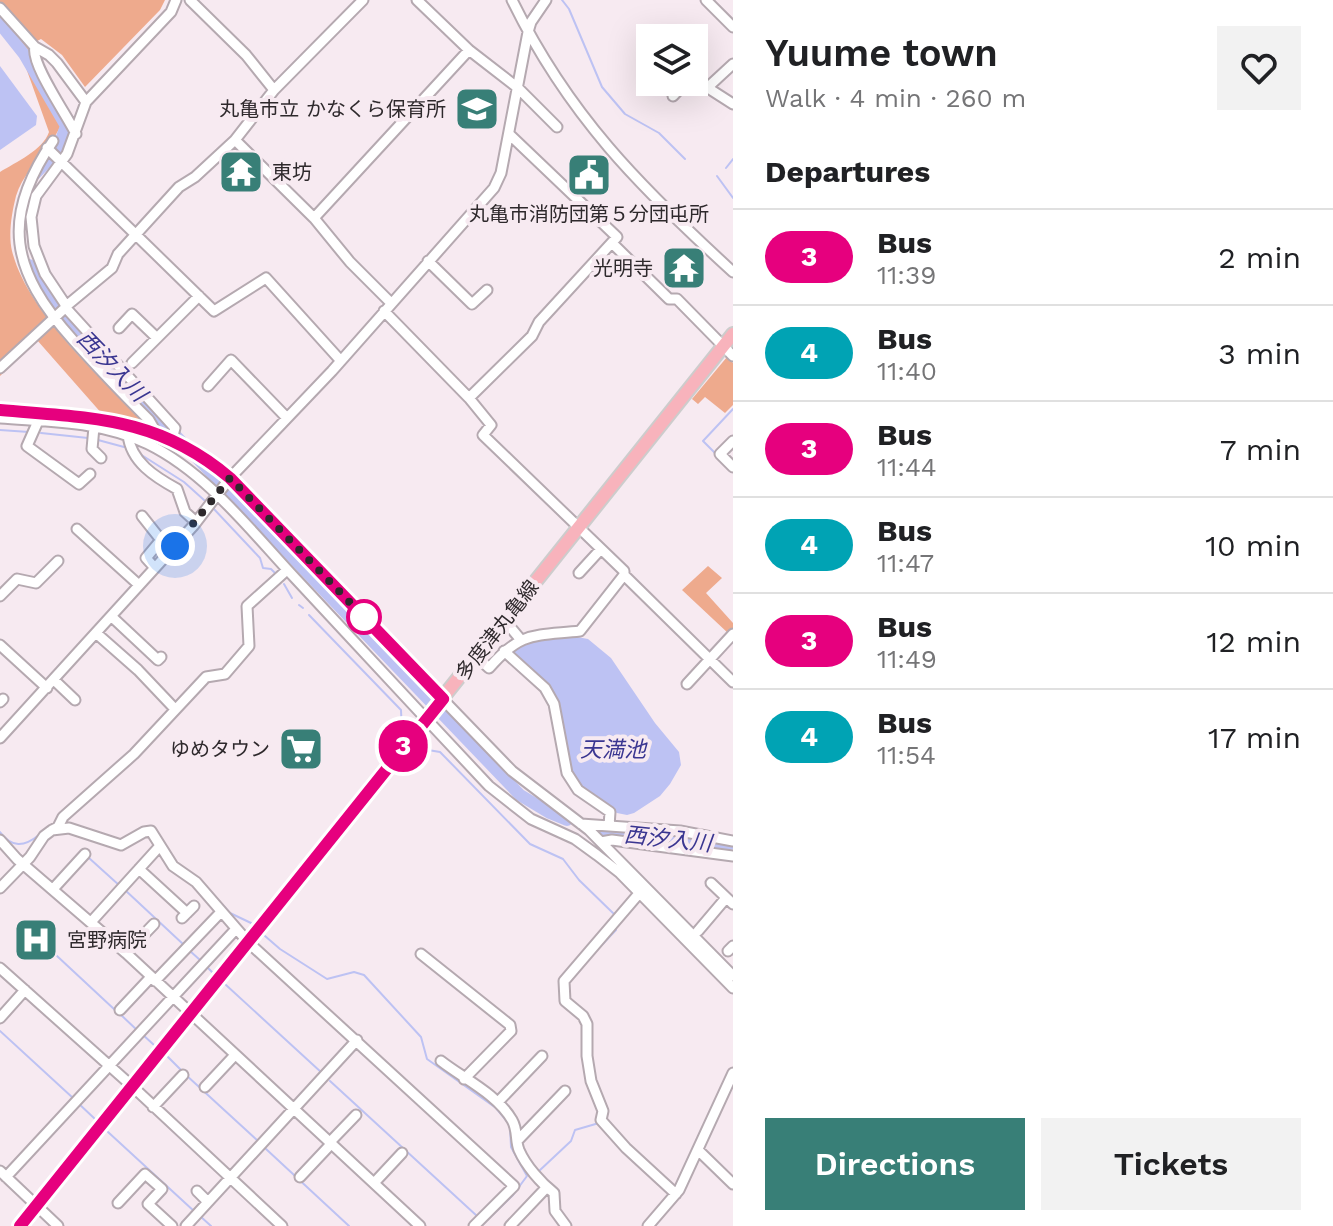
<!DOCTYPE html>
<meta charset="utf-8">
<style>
:root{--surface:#fff;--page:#f2f2f2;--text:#202124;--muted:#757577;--line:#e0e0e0;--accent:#387f77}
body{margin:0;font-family:"Work Sans","Noto Sans JP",sans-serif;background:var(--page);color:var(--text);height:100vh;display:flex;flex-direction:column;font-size:30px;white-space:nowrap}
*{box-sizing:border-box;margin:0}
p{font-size:26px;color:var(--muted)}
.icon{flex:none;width:44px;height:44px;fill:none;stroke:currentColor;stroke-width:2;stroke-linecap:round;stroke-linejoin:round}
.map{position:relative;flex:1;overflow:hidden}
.sheet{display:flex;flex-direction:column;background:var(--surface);width:600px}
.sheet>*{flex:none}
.badge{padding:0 16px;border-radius:26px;font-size:28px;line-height:52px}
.tools{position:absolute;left:636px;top:24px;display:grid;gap:16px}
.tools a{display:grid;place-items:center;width:72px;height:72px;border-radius:0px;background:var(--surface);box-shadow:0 8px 32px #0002;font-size:40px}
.you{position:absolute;width:40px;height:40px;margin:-20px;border:6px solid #fff;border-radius:50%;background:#1a73e8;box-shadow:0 0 0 12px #1a73e833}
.map>.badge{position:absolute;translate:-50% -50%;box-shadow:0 0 0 4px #fff}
h2{padding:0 32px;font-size:30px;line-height:72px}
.round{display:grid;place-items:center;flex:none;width:84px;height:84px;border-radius:0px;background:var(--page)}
.overview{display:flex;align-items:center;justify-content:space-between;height:136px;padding:0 32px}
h1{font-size:38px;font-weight:600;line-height:60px}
.action{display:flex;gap:16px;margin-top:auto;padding:16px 32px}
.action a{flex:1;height:92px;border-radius:0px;background:var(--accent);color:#fff;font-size:32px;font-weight:600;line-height:92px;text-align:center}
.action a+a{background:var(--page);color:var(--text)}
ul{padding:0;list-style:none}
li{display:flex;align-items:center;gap:24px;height:96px;padding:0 32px;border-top:2px solid var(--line)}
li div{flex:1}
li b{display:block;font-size:30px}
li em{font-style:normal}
li .badge{min-width:88px;font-weight:700;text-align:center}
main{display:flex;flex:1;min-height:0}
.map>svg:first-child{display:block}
</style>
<main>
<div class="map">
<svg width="733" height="1226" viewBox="0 0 733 1226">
<rect width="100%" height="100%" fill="#f7eaf1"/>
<path fill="#eeaa8d" d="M0 0H165L160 10 85 87 62 55 41 39 35 42 38 64 68 112C62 123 57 134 50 144 38 161 22 176 16 196 12 212 8 234 12 251 28 314 103 379 147 426L103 415 37 340 0 376V172C16 162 43 150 49 132L16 40 0 21Z
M727 357 733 363V405L725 413 705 397 698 404 692 399Z
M708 566 722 578 706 593 733 623V630L729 634 682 590Z"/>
<path fill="#bdc2f3" d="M0 66 37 116 36 125 0 150Z
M572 636 588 639 611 658 655 723 679 752 681 765 670 784 660 796 634 813 627 815 617 813 579 786 569 773 557 707 509 652 526 640Z"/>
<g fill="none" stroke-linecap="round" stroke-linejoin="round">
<path stroke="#bdc2f3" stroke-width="2" d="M562 0 569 9 602 87 625 114 659 133 685 159
M726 168 733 159
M717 176 733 198
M0 430 29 432
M41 433 88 438
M98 440 124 447
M140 454 184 482 204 500
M716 454 703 441 733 409
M213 508 260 558 263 568 271 569 276 574
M284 584 292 598
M299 605 303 608
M309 615 401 710 402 734
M416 748 440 752 530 844 563 859 579 880 615 915
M0 832C12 848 24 847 39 835
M158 833 165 845
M89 858 120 886
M125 890 184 945
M215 897 230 913 251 923
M265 936 280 949 327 979 354 972 364 975 421 1037 427 1059 496 1108 510 1125 511 1147 527 1176 513 1195 481 1226
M190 951 200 960
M595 952 616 930
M57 956 115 1010
M205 965 212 972
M226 985 322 1073
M120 1014 138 1031
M0 1031 73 1098
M142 1034 154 1045
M168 1057 181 1070
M186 1075 258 1141
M330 1081 477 1216
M78 1103 95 1119
M108 1132 195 1212
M266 1149 349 1226
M539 1171 571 1141 575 1130 599 1123
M200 1216 211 1226"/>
<path stroke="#bdc2f3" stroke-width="12" d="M0 24 24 54 66 126 57 151 35 174
M29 265 47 298 61 316 520 795 550 813 567 820
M602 832 730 844"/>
<g stroke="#b5a9b0" stroke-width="13">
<path id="minor" d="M190 0 246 55 274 90
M417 0 469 50 518 88 557 127
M512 0C568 115 640 187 733 272
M706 0 733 27
M0 8 35 47 49 55 57 63 86 102
M35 47C30 63 67 115 76 134
M694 72 699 66
M694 79 733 104
M707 88 733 64
M673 96 686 82
M235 140 314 218 350 262 390 302
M53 141C0 218 11 271 73 340 97 367 123 394 149 420L156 432
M47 148 214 311 266 278 341 361
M314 218 469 50
M613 244 669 299H677L733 356
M428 261 472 304 487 290
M384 311 469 398 491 425 483 435 624 571V575L733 682
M119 328 132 314 157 338
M132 363 199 296
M0 368 65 308V304L45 274 34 246 31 217 36 196 67 154 86 102 171 12 176 0
M208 386 231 360 287 418
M469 398 532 336 539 322 617 237 509 134
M0 410C84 418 150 416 221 470L512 771 589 830 733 976
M0 418C50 422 102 421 148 444 207 473 251 531 295 578 359 647 424 717 489 786L531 819 575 839 597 855 620 873 733 988
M39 419 27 446 79 484 90 474
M94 427 92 449 101 458
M128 435C131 462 155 477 177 489L185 512 196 522
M172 440 175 428 65 307 112 268 118 254 179 187 195 177 235 140 274 90 363 0
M733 441 720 454 733 467
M142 516 161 540 146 558 155 568
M77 529 139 585
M579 573 601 549
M0 596 17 579 36 583 58 561
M111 616 158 660 161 657
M505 621 521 640
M96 633 138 670 175 709
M0 645 47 688
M504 651 545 688 554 704 567 773 578 790 610 812 609 826
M477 657 489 668C521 631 534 636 580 631L624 575
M54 680 75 700
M687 684 733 634
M0 702 3 699
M0 738 194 525 230 478 332 371 494 188 501 173 528 32 531 22 546 0
M581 824 680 831 733 841
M52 830 58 827 63 817 134 754 206 677 225 674 249 646 247 606 287 570
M0 840 17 859 126 953 420 1226
M601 842 612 840 733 856
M139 869 187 913
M711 883 733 904
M0 888 30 857 44 836 52 830 69 828 121 845 144 832 151 831 173 866 196 882 248 942 514 1186 474 1226
M53 889 85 854
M642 890 564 981 565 1001 583 1016 587 1024V1056L591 1081 603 1111 601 1120 626 1148 676 1194
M182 918 194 906
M91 922 158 848
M698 931 726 898
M728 951 733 946
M126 953 154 924
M421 954 510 1025 511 1031 464 1079
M0 968 132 1086 282 1226
M155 981 221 912
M120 1010 151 977
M0 1018 25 990
M441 1061C464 1079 497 1094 512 1120 518 1130 515 1140 519 1150 526 1166 541 1183 554 1193L555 1211 566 1226
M205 1087 235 1055
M498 1102 542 1056
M153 1107 183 1075
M518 1140 565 1091
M330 1142 356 1115
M698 1150 733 1184
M0 1171 58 1226
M6 1177 236 929
M300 1177 332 1143
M374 1183 402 1153
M197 1191 208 1202
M118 1203 145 1174 162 1189 148 1204 172 1226
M186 1226 357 1040
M510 1226 547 1187
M648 1226 679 1190 733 1073"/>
</g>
<g stroke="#cdcccc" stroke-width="16">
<path id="major" d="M21 1226 733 334"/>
</g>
<use href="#minor" stroke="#fff" stroke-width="9"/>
<use href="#major" stroke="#f8b3bc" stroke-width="12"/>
</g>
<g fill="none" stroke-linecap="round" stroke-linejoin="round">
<g stroke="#fff" stroke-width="18">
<path id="line" d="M0 410C90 418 157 416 230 478L443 699 20 1226"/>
</g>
<use href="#line" stroke="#e6007e" stroke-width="12"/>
<path stroke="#2e292c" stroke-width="8" stroke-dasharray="0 14.4" d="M175 546 230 478 364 617"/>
</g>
<defs>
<g id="school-square" transform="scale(2.3)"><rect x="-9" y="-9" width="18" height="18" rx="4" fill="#387f77" stroke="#f7eaf1"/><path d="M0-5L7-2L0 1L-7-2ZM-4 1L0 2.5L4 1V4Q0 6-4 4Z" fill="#fff"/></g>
<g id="temple-square" transform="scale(2.3)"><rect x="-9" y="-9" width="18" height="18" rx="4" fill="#387f77" stroke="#f7eaf1"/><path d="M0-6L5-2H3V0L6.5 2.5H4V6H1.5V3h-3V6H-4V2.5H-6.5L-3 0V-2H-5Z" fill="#fff"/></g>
<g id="civic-square" transform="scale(2.3)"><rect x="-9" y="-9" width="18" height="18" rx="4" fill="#387f77" stroke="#f7eaf1"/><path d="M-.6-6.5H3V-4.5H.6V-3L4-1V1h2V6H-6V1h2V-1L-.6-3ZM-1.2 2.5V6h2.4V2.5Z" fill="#fff"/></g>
<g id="supermarket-square" transform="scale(2.3)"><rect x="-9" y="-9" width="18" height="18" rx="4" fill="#387f77" stroke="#f7eaf1"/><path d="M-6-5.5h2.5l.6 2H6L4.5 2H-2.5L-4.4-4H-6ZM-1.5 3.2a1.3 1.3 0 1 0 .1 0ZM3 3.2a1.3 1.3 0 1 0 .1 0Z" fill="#fff"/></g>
<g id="hospital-square" transform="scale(2.3)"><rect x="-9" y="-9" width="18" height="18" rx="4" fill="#387f77" stroke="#f7eaf1"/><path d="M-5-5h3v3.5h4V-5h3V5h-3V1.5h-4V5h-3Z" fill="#fff"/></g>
</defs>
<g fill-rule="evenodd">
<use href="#school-square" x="477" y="109"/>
<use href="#temple-square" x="241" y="172"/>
<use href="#civic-square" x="589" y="175"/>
<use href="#temple-square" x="684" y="268"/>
<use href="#supermarket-square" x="301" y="749"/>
<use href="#hospital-square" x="36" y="940"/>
</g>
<circle fill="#fff" stroke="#e6007e" stroke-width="4" cx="364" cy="617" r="16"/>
<g text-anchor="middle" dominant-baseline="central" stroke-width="8" stroke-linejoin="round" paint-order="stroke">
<g font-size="20" fill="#2e292c" stroke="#f7eaf1" text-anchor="end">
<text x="446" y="109">丸亀市立 かなくら保育所</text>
<text x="272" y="172" text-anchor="start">東坊</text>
<text x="589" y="214" text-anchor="middle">丸亀市消防団第５分団屯所</text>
<text x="653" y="268">光明寺</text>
<text x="270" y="749">ゆめタウン</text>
<text x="67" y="940" text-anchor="start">宮野病院</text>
</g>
<g font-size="20" fill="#2e292c" stroke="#f7eaf1">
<text transform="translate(497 630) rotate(-52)">多度津丸亀線</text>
</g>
<g font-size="22" font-style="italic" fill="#3a3691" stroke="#f7eaf1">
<text transform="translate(112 366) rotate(46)">西汐入川</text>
<text x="613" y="749">天満池</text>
<text transform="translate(668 839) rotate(6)">西汐入川</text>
</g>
</g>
</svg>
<div class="tools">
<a><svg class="icon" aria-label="layers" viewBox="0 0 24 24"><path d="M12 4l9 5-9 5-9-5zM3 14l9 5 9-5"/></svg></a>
</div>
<div class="you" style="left:175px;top:546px"></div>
<b class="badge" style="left:403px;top:746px;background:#e6007e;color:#fff">3</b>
</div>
<section class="sheet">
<div class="overview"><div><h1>Yuume town</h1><p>Walk · 4 min · 260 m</p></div><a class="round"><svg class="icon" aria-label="heart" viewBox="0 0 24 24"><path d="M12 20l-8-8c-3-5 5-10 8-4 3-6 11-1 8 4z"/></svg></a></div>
<h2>Departures</h2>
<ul>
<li><span class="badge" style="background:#e6007e;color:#fff">3</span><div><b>Bus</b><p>11:39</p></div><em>2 min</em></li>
<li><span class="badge" style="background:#00a3b4;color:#fff">4</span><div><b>Bus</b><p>11:40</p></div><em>3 min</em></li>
<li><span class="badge" style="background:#e6007e;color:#fff">3</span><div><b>Bus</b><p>11:44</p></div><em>7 min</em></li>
<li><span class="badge" style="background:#00a3b4;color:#fff">4</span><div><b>Bus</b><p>11:47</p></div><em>10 min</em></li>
<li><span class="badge" style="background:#e6007e;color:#fff">3</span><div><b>Bus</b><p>11:49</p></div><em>12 min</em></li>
<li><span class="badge" style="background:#00a3b4;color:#fff">4</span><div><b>Bus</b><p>11:54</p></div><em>17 min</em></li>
</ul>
<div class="action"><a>Directions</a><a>Tickets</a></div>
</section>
</main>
